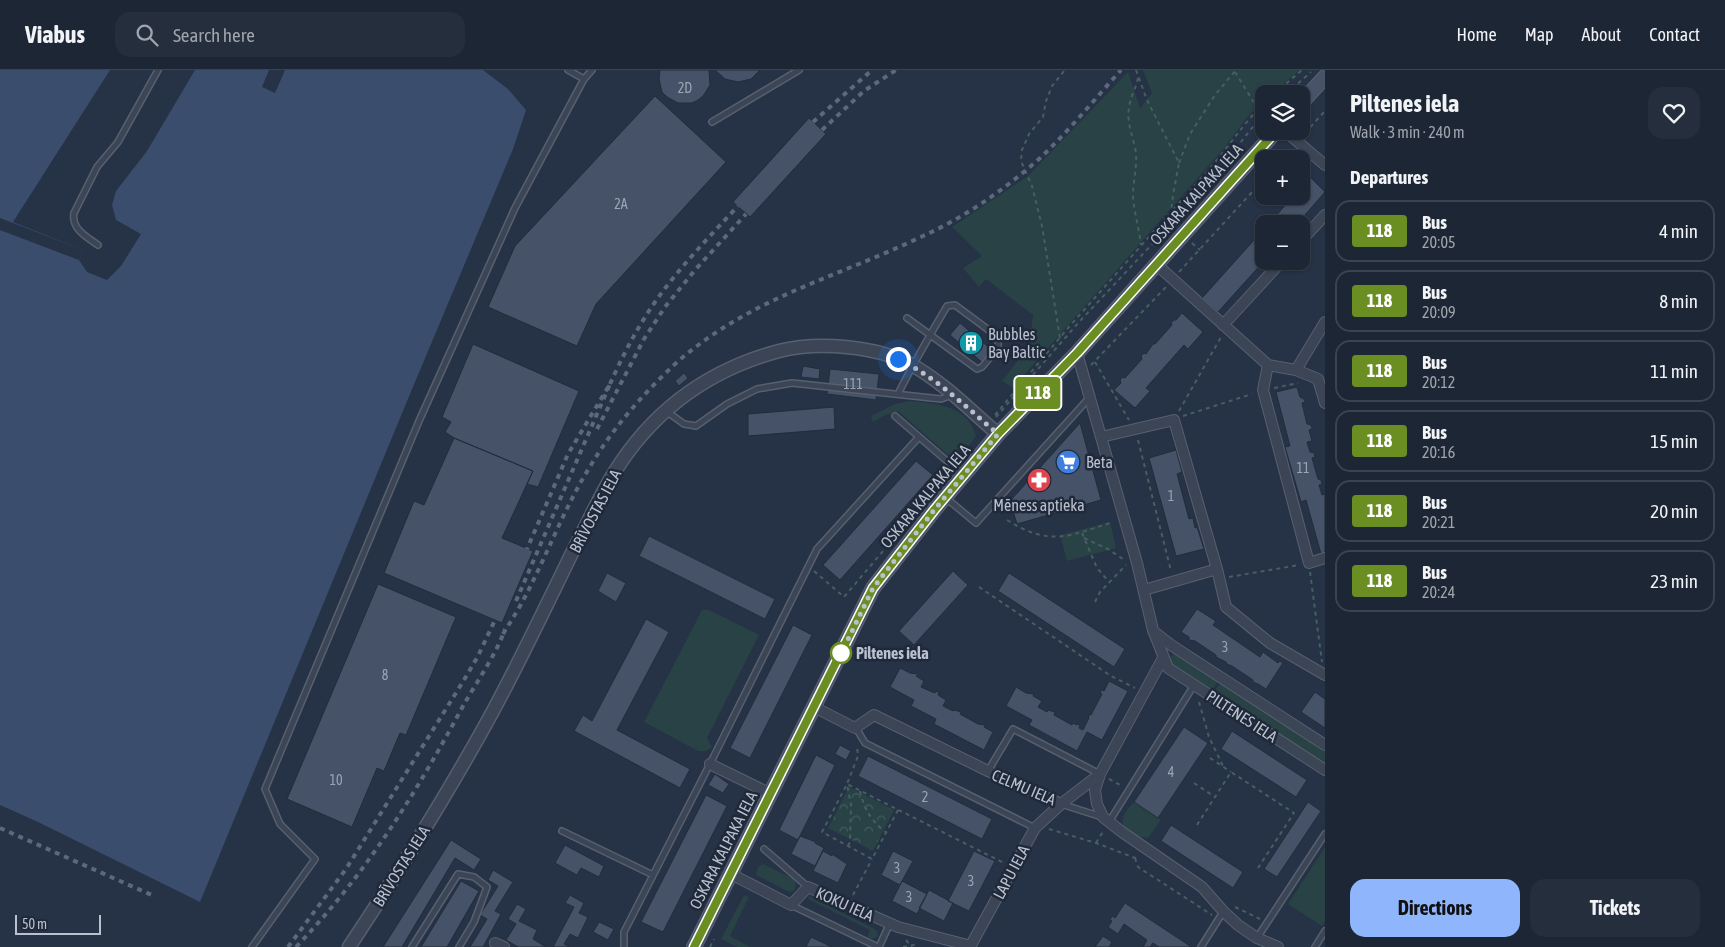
<!DOCTYPE html>
<meta charset="utf-8">
<style>
:root{--surface:#1c2634;--page:#252e3c;--text:#f1f3f6;--muted:#a0a5ac;--line:#3a434f;--accent:#8fb5fd}
body{margin:0;font-family:"Asap Condensed",sans-serif;background:var(--page);color:var(--text);height:100vh;display:flex;flex-direction:column;font-size:19px;white-space:nowrap}
*{box-sizing:border-box;margin:0}
p{font-size:16px;color:var(--muted)}
.icon{flex:none;width:28px;height:28px;fill:none;stroke:currentColor;stroke-width:2;stroke-linecap:round;stroke-linejoin:round}
.map{position:relative;flex:1;overflow:hidden}
.sheet{display:flex;flex-direction:column;background:var(--surface);width:400px}
.sheet>*{flex:none}
.badge{padding:0 10px;border-radius:4px;font-size:18px;line-height:32px}
.buttons{position:absolute;left:1255px;top:15px;display:grid;gap:10px}
.buttons a{display:grid;place-items:center;width:55px;height:55px;border-radius:10px;background:var(--surface);box-shadow:0 1px 4px #0004,0 0 0 1px var(--line);font-size:25px}
.scale{position:absolute;left:15px;bottom:12px;width:86px;box-sizing:border-box;padding-left:5px;border:2px solid #b9c0ce;border-top:0;font-size:14px;line-height:18px;white-space:nowrap;color:#b9c0ce;-webkit-text-stroke:4px #1f293a;paint-order:stroke}
.you{position:absolute;width:25px;height:25px;margin:-12px;border:4px solid #fff;border-radius:50%;background:#1a73e8;box-shadow:0 0 0 8px #1a73e833}
.map>.badge{position:absolute;translate:-50% -50%;box-shadow:0 0 0 2px #fff}
h2{padding:0 25px;font-size:19px;line-height:45px}
.round{display:grid;place-items:center;flex:none;width:52px;height:52px;border-radius:15px;background:var(--page)}
.summary{display:flex;align-items:center;justify-content:space-between;height:85px;padding:0 25px}
h1{font-size:24px;font-weight:700;line-height:38px}
.cta{display:flex;gap:10px;margin-top:auto;padding:10px 25px}
.cta a{flex:1;height:58px;border-radius:15px;background:var(--accent);color:#111;font-size:20px;font-weight:700;line-height:58px;text-align:center}
.cta a+a{background:var(--page);color:var(--text)}
ul{padding:0;list-style:none}
li{display:flex;align-items:center;gap:15px;height:62px;margin:0 10px 8px;padding:0 15px;border:2px solid var(--line);border-radius:15px}
li div{flex:1}
li b{display:block;font-size:19px}
li em{font-style:normal}
li .badge{min-width:55px;font-weight:700;text-align:center}
header{display:flex;align-items:center;gap:30px;box-sizing:border-box;height:70px;padding:0 25px;background:var(--surface);border-bottom:1px solid var(--line)}
header strong{font-size:24px}
nav{display:flex;gap:28px;margin-inline-start:auto;font-size:18px}
.search{width:350px;height:45px;background:var(--page);display:flex;align-items:center;gap:12px;box-sizing:border-box;padding:0 18px;border-radius:15px;color:var(--muted);font-size:19px}
main{display:flex;flex:1;min-height:0}
.map>svg:first-child{display:block}
</style>
<header>
<strong>Viabus</strong>
<div class="search"><svg class="icon" aria-label="search" viewBox="0 0 24 24"><circle cx="10" cy="10" r="6"/><path d="M15 15l6 6"/></svg>Search here</div>
<nav><a>Home</a><a>Map</a><a>About</a><a>Contact</a></nav>
</header>
<main>
<div class="map">
<svg width="1325" height="877" viewBox="0 0 1325 877">
<defs>
<pattern id="park-crowns" width="20" height="18" patternUnits="userSpaceOnUse" patternTransform="scale(1.25)"><rect width="20" height="18" fill="#284246"/><path d="M2 6a3 3 0 1 1 6 0M12 15a3 3 0 1 1 6 0" fill="none" stroke="#455c60"/></pattern>
</defs>
<rect width="100%" height="100%" fill="#263245"/>
<path fill="#284246" d="M1143 0H1300L1271 24H1264V30L1249 45 1225 77 1013 318 1002 311 1029 276 1033 245 986 209 979 217 963 198 982 186 952 157 1028 106 1128 2 1140 38 1152 23Z
M910 331C936 333 969 336 976 366L956 392 898 341 883 346 873 352 871 346 895 334Z
M1110 452 1116 478 1067 491 1060 465Z
M702 540H709L759 565 707 668 712 677 706 681H698L644 652Z
M1175 583 1219 610 1211 621 1170 594V587Z
M1221 612 1325 681V696L1213 623Z
M1134 732 1161 750 1148 768 1134 766 1124 759C1120 746 1126 741 1134 732Z
M1325 777V851L1322 856 1288 834Z
M763 794 794 809 796 815 794 821 789 822 756 805 758 797Z
M744 825 749 827 730 866 750 877H737L721 869Z
M809 826 876 860 878 864 877 867 872 869 867 867 870 860 808 829Z"/>
<path fill="url(#park-crowns)" d="M849 717 894 740 873 781 828 758Z"/>
<path fill="#3a4d6d" d="M0 0H110L13 152 83 180 79 190 87 202 107 210 121 196 141 164 116 150 112 135 116 121 147 81 195 0H483L508 19 526 40 513 79 410 324 200 832 38 752 0 735Z"/>
<path fill="#263245" d="M269 0H285L275 23 262 17Z
M0 148 83 180 79 190 0 160Z"/>
<path fill="#455267" stroke="#222c3c" d="M660 0H709L710 15 703 26 698 30 692 33H678L667 27 662 22 659 9Z
M715 0H760L751 9 738 12 725 9Z
M655 26 726 92 596 234 577 276 488 237 515 176Z
M809 48 826 64 750 147 733 132Z
M1310 107 1325 122 1297 154H1269L1293 126H1301V117Z
M1264 159V191L1218 242 1202 228Z
M1182 243 1203 262 1188 279 1184 275 1146 318 1150 321 1135 338 1114 320 1121 313 1120 310 1123 307 1125 308 1142 289 1141 286 1144 283 1146 284 1153 274H1155L1172 255 1171 253 1174 250H1176Z
M960 253 993 281 983 293 950 265Z
M473 274 579 321 538 417 527 414 533 401 454 368 445 362 451 352 442 347Z
M803 296 820 299 819 309 801 307Z
M830 299 879 304 876 330 827 324Z
M684 303 688 308 679 316 675 311Z
M1297 317 1300 327 1304 329 1305 332 1302 333 1307 354 1311 355 1312 359 1309 360 1312 371 1307 372 1310 382 1314 383 1315 387 1312 388 1318 409 1321 410 1322 414 1319 415 1322 425 1325 424V482L1321 484 1306 430 1301 432 1285 377 1290 376 1276 322Z
M834 337 835 359 748 366V344Z
M1080 353 1101 430 1017 454 1010 431Z
M454 368 533 401 502 468 533 481 502 553 384 503 414 431 424 435Z
M1176 380 1182 402 1177 404 1189 449 1193 448 1195 458 1197 457 1204 479 1176 486 1149 388Z
M916 391 933 405 840 510 823 495Z
M649 466 775 529 765 549 639 486Z
M953 501 968 515 914 575 899 561Z
M607 503 626 513 616 532 598 521Z
M1009 503 1125 579 1114 597 998 521Z
M378 514 456 547 406 665 400 663 384 701 377 698 352 757 287 729Z
M1197 539 1216 551 1213 555 1260 587 1263 582 1278 593 1280 591 1283 593 1266 619 1258 614 1253 612V610L1232 596 1227 594 1226 592 1216 587V585L1195 571 1189 570V567L1181 562Z
M646 549 669 562 617 660 690 699 680 718 574 661 583 645 592 651Z
M793 555 812 565 750 688 730 678Z
M900 598 910 603 918 604 916 606 924 611 921 617 932 622 935 623 936 621 939 623 938 625 946 630 943 636 953 641 954 640 961 642 960 644 978 654 985 655 984 657 993 662 984 680 934 654 936 649 911 636 914 630 890 617Z
M1109 611 1128 621 1102 670 1087 662 1077 681 1029 655 1032 650 1006 636 1016 617 1026 623 1034 624 1033 626 1042 631 1038 637 1047 642 1048 640 1055 642 1054 645 1072 655 1073 653 1077 655 1078 654 1080 655 1079 658 1083 660 1089 648H1088L1090 644 1091 645 1102 624 1100 622 1102 620 1104 621Z
M1315 622 1325 629V658L1301 642Z
M1184 657 1208 673 1158 748 1134 732Z
M1232 661 1307 710 1296 727 1221 679Z
M840 675 851 681 846 690 835 684Z
M816 685 835 695 798 770 779 760Z
M868 686 992 749 982 769 858 706Z
M715 704 729 714 723 723 708 715Z
M706 725 727 736 663 862 641 852Z
M1308 732 1321 741 1277 807 1264 799Z
M1171 755 1243 802 1233 818 1161 771Z
M800 766 816 772 815 773 824 778 815 796 791 784Z
M451 770 481 789 474 800 455 788 402 877H383Z
M565 775 604 796 599 807 581 798 577 805 555 793Z
M823 781 832 786V784L847 794 838 813 813 801Z
M893 781 913 791 900 815 881 805Z
M974 781 995 791 969 841 948 831Z
M493 800 513 812 495 841 501 844 483 877H470L487 849 480 845 498 816 488 810Z
M461 811 479 821 447 877H421Z
M902 811 927 824 917 844 892 831Z
M929 820 953 833 944 851 919 838Z
M570 825 584 833 579 843 588 847 578 868 570 864 564 874 569 877H553L574 837 565 833Z
M1125 833 1190 876 1189 877H1159L1153 873 1150 877H1143L1147 870 1124 854 1118 864 1108 857 1112 851 1110 850 1112 846 1115 848Z
M517 834 526 839 519 851 537 860 533 869 546 877H518L506 870 516 854 508 849Z
M599 852 614 859 608 870 593 862Z
M1103 866 1112 872 1109 877H1095Z
M811 867 832 877H806Z"/>
<g fill="none" stroke-linecap="round" stroke-linejoin="round">
<g stroke="#57606f" stroke-width="8">
<path id="service" d="M568 0 584 9
M712 52 799 0
M98 175C87 167 71 159 74 143L97 97 118 72 158 0
M898 324C913 294 930 265 947 236L955 235 994 264 998 270V278L982 297 977 299 907 248
M666 341 684 354 696 356 727 334 757 319 792 313 941 329 952 325
M895 346 962 404
M946 428 976 453 1090 327
M856 658 865 673 1035 758
M988 701 1013 659 1100 704
M1061 734 1102 747
M1109 752 1194 615
M562 761 653 805
M764 779 808 817
M791 835 878 877
M1257 868 1325 764
M624 876V862L715 684 817 479 919 367
M252 877 315 789 280 754 265 719 419 351 515 138 584 9 592 0
M412 877 458 804 474 807 487 817 474 852 459 877
M879 877 890 853
M1201 877 1223 842
M1315 877 1325 861"/>
</g>
<g stroke="#57606f" stroke-width="12">
<path id="minor" d="M1285 61 1325 95
M1301 171 1325 145
M1156 194 1268 295 1296 300 1318 309 1325 333
M1223 255 1282 191
M1077 283 1137 493 1153 560 1168 598 1325 700
M1268 295 1263 320 1309 493 1325 488
M1296 300 1325 252
M1101 367 1174 350 1217 499 1226 537 1270 573 1325 605
M1144 520 1217 499
M1153 561 1171 575 1325 675
M1163 588 1100 704 1095 720 1097 734 1103 747 1122 762 1202 817 1224 842 1238 855 1257 868 1278 877
M814 637 855 658 874 645 988 701 1061 734
M710 694 771 724
M731 804 791 835 808 817 898 857 971 876
M495 873 504 877
M970 877 1035 758 1061 734 1100 704"/>
</g>
<g stroke="#57606f" stroke-width="15">
<path id="tertiary" d="M349 877C400 800 449 722 493 641 521 589 546 536 572 483 586 457 598 429 614 403 653 340 708 300 779 281 818 271 877 276 912 295 944 313 971 341 998 364"/>
</g>
<g stroke="#57606f" stroke-width="16">
<path id="secondary" d="M1301 33 1325 7
M694 877 873 518 935 439 998 364 1077 283 1276 61"/>
</g>
<path stroke="#475e62" stroke-width="2" stroke-dasharray="4 4" stroke-linecap="butt" d="M1136 0 1147 30 1179 93 1173 125 1171 142 1173 152
M1235 2 1258 39
M1138 8C1136 18 1130 28 1129 38 1126 53 1134 69 1136 83 1137 99 1133 111 1133 126 1134 142 1139 158 1141 175
M1274 24 1302 0
M1286 24 1311 2
M1305 63 1325 41
M1282 89 1290 79
M1179 93 1190 64 1215 25 1236 0
M1166 149 1172 155
M1192 173 1200 180
M1179 202 1264 109
M1060 268 1042 156 1032 116 1021 91 1022 80 1029 64 1043 47 1046 31 1052 16 1065 0
M1095 292 1129 350
M1091 295 1166 217
M1274 318 1298 313
M1179 341 1221 267
M995 345 1068 258 1211 97C1229 76 1244 53 1264 33
M1183 346 1252 324
M996 347 1080 251 1171 154 1232 83 1264 43
M1138 370 1171 501
M1007 450C1050 477 1069 466 1113 452
M1082 463 1097 498 1110 513
M1084 468 1108 479 1126 491
M814 501 844 527 906 454
M1310 502 1322 592
M1229 507 1299 495
M979 517 1111 606 1135 618
M1095 532 1100 522 1126 495
M1199 632 1209 667 1223 696
M1210 688 1231 702
M1109 709 1122 716
M1194 713 1215 727
M860 721C864 739 871 750 885 762
M898 740 872 789 822 762 847 714 1004 793
M1197 755 1231 702 1294 743 1258 798
M1049 759 1096 773 1135 788 1138 785
M1096 773 1104 760
M848 776 850 772 851 735 847 714 858 686 857 677
M1135 788 1138 797 1212 845
M853 825 872 789
M1235 837 1260 849
M906 870 912 877
M710 877 714 869
M903 877 918 874"/>
<use href="#service" stroke="#3b4555" stroke-width="5"/>
<use href="#minor" stroke="#3b4555" stroke-width="10"/>
<use href="#tertiary" stroke="#3b4555" stroke-width="12"/>
<use href="#secondary" stroke="#495368" stroke-width="14"/>
<path stroke="#5d687c" stroke-width="4" stroke-dasharray="5 5" stroke-linecap="butt" d="M813 52 872 0
M822 60 864 21 896 0
M610 314C623 285 637 258 655 232 679 198 709 167 738 136
M597 359 644 269 665 237 695 200 746 144
M516 531 610 314 568 384 527 479
M503 564C513 548 523 532 531 515 551 475 567 433 591 395 613 358 643 324 674 295 748 228 836 208 923 166 965 147 1004 120 1039 89 1068 62 1094 30 1121 0
M0 758 154 826
M288 877 346 799 464 610 478 586 495 550
M296 877C366 804 415 725 463 636 476 613 497 583 505 559"/>
</g>
<g fill="none" stroke-linecap="round" stroke-linejoin="round">
<g stroke="#fff" stroke-width="11">
<path id="line" d="M694 877 873 518 935 439 998 364 1077 283 1276 61"/>
</g>
<use href="#line" stroke="#6b8e23" stroke-width="8"/>
<path stroke="#b9c0ce" stroke-width="5" stroke-dasharray="0 9" d="M841 583 839 588 873 518 935 439 998 364C966 337 936 307 898 289"/>
</g>
<defs>
<g id="building-disc" transform="scale(1.25)"><circle r="9.5" fill="#0f9aa8" stroke="#1f293a"/><path d="M-4-6H4V6H1V3H-1V6H-4ZM-2.5-4.3h1.7v1.8h-1.7ZM.8-4.3h1.7v1.8H.8ZM-2.5-1h1.7V.8h-1.7ZM.8-1h1.7V.8H.8Z" fill="#fff"/></g>
<g id="supermarket-disc" transform="scale(1.25)"><circle r="9.5" fill="#3f7fe0" stroke="#1f293a"/><path d="M-6-5.5h2.5l.6 2H6L4.5 2H-2.5L-4.4-4H-6ZM-1.5 3.2a1.3 1.3 0 1 0 .1 0ZM3 3.2a1.3 1.3 0 1 0 .1 0Z" fill="#fff"/></g>
<g id="pharmacy-disc" transform="scale(1.25)"><circle r="9.5" fill="#e0444e" stroke="#1f293a"/><path d="M-2-6h4v4h4v4h-4v4h-4v-4h-4v-4h4Z" fill="#fff"/></g>
</defs>
<g fill-rule="evenodd">
<use href="#building-disc" x="971" y="273"/>
<use href="#supermarket-disc" x="1068" y="392"/>
<use href="#pharmacy-disc" x="1039" y="410"/>
</g>
<circle fill="#fff" stroke="#6b8e23" stroke-width="2.5" cx="841" cy="583" r="10"/>
<g text-anchor="middle" dominant-baseline="central" stroke-width="5" stroke-linejoin="round" paint-order="stroke">
<g font-size="14" fill="#9ca4b4">
<text x="685" y="18">2D</text>
<text x="621" y="134">2A</text>
<text x="853" y="314">111</text>
<text x="1303" y="398">11</text>
<text x="1171" y="426">1</text>
<text x="1225" y="577">3</text>
<text x="385" y="605">8</text>
<text x="1171" y="702">4</text>
<text x="336" y="710">10</text>
<text x="925" y="727">2</text>
<text x="897" y="798">3</text>
<text x="971" y="811">3</text>
<text x="909" y="827">3</text>
</g>
<g font-size="16" fill="#b9c0ce" stroke="#1f293a">
<text transform="translate(1196 124) rotate(-48)">OSKARA KALPAKA IELA</text>
<text transform="translate(925 426) rotate(-50)">OSKARA KALPAKA IELA</text>
<text transform="translate(595 441) rotate(-62)">BRĪVOSTAS IELA</text>
<text transform="translate(1242 646) rotate(33)">PILTENES IELA</text>
<text transform="translate(1024 717) rotate(23)">CELMU IELA</text>
<text transform="translate(723 780) rotate(-63)">OSKARA KALPAKA IELA</text>
<text transform="translate(401 796) rotate(-58)">BRĪVOSTAS IELA</text>
<text transform="translate(1011 802) rotate(-62)">LAPU IELA</text>
<text transform="translate(845 834) rotate(24)">KOKU IELA</text>
</g>
<g font-size="16" fill="#b9c0ce" stroke="#1f293a" text-anchor="start">
<text x="988" y="264">Bubbles<tspan x="988" dy="18">Bay Baltic</tspan></text>
<text x="1086" y="392">Beta</text>
<text x="1039" y="435" text-anchor="middle">Mēness aptieka</text>
</g>
<g font-size="16" font-weight="bold" fill="#b9c0ce" stroke="#1f293a" text-anchor="start">
<text x="856" y="583">Piltenes iela</text>
</g>
</g>
</svg>
<div class="buttons">
<a><svg class="icon" aria-label="layers" viewBox="0 0 24 24"><path d="M12 4l9 5-9 5-9-5zM3 14l9 5 9-5"/></svg></a>
<a>+</a>
<a>−</a>
</div>
<div class="scale">50 m</div>
<div class="you" style="left:898px;top:289px"></div>
<b class="badge" style="left:1038px;top:323px;background:#6b8e23;color:#fff">118</b>
</div>
<section class="sheet">
<div class="summary"><div><h1>Piltenes iela</h1><p>Walk · 3 min · 240 m</p></div><a class="round"><svg class="icon" aria-label="heart" viewBox="0 0 24 24"><path d="M12 20l-8-8c-3-5 5-10 8-4 3-6 11-1 8 4z"/></svg></a></div>
<h2>Departures</h2>
<ul>
<li><span class="badge" style="background:#6b8e23;color:#fff">118</span><div><b>Bus</b><p>20:05</p></div><em>4 min</em></li>
<li><span class="badge" style="background:#6b8e23;color:#fff">118</span><div><b>Bus</b><p>20:09</p></div><em>8 min</em></li>
<li><span class="badge" style="background:#6b8e23;color:#fff">118</span><div><b>Bus</b><p>20:12</p></div><em>11 min</em></li>
<li><span class="badge" style="background:#6b8e23;color:#fff">118</span><div><b>Bus</b><p>20:16</p></div><em>15 min</em></li>
<li><span class="badge" style="background:#6b8e23;color:#fff">118</span><div><b>Bus</b><p>20:21</p></div><em>20 min</em></li>
<li><span class="badge" style="background:#6b8e23;color:#fff">118</span><div><b>Bus</b><p>20:24</p></div><em>23 min</em></li>
</ul>
<div class="cta"><a>Directions</a><a>Tickets</a></div>
</section>
</main>
